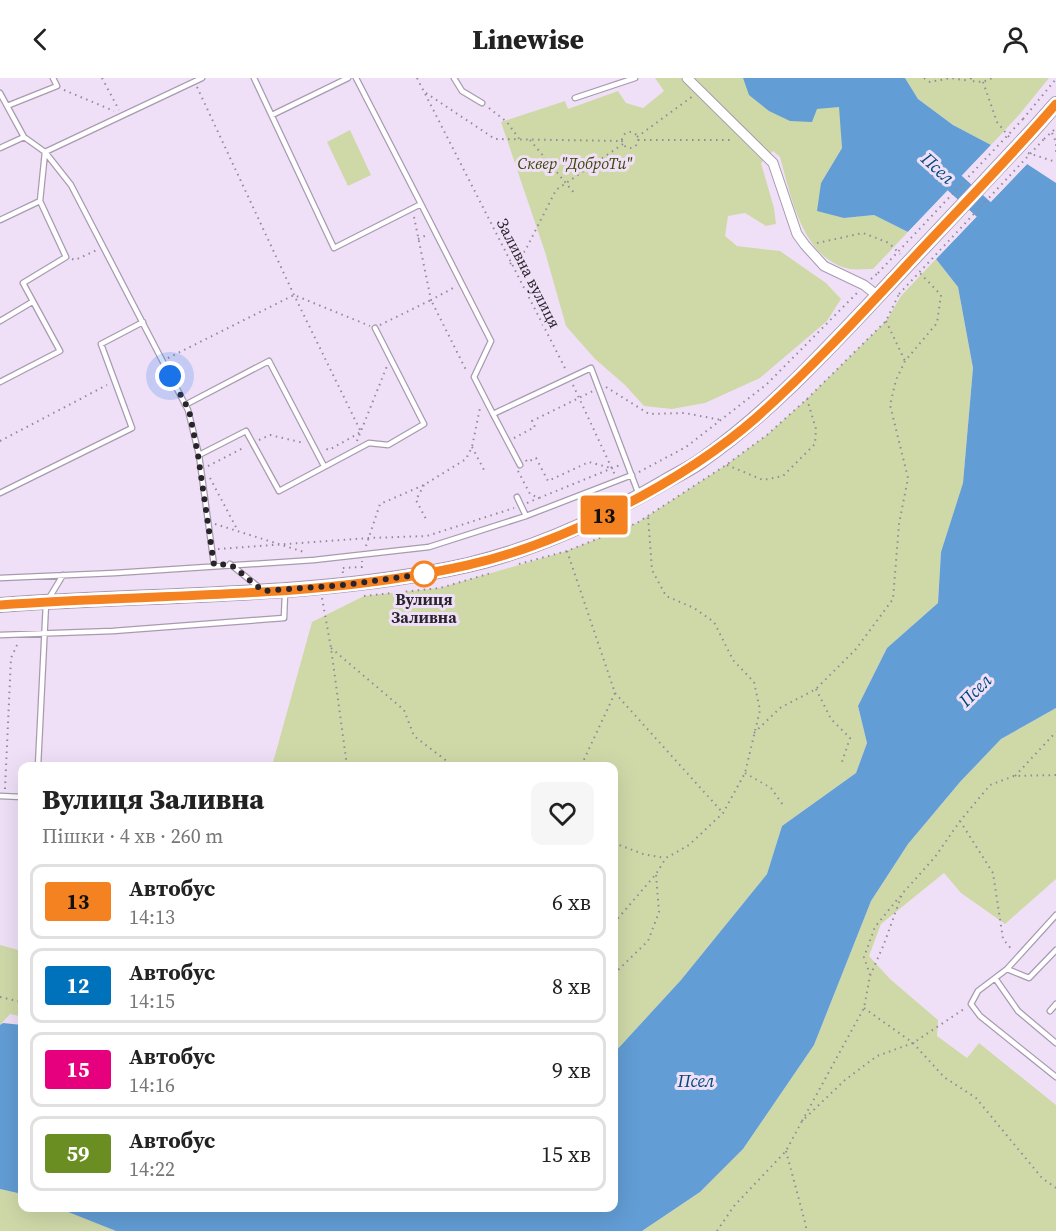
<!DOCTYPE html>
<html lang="uk">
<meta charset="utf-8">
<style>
:root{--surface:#fff;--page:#f6f6f6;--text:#222;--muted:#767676;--line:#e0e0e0}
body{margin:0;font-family:"Source Serif 4",serif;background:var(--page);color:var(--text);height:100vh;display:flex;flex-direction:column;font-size:22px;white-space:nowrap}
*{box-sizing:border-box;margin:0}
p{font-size:20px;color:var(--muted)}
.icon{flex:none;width:33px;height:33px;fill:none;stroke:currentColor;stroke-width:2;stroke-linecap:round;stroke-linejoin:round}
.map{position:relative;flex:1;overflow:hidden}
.sheet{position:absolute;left:18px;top:684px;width:600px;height:450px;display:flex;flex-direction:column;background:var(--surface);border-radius:12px;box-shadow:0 6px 24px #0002}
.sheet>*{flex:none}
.badge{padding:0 12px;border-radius:4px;font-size:21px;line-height:39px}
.you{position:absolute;width:30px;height:30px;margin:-15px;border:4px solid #fff;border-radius:50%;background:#1a73e8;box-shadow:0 0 0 9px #1a73e833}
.map>.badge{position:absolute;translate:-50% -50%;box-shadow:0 0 0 3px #fff}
.round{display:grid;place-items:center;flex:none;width:63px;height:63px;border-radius:12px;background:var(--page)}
.headline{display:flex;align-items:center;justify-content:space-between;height:102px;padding:0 24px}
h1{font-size:28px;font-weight:800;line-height:45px}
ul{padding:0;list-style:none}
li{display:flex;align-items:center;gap:18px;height:75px;margin:0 12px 9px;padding:0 12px;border:3px solid var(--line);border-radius:12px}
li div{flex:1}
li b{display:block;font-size:22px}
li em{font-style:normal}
li .badge{min-width:66px;font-weight:700;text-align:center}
header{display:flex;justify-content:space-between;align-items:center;height:78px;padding:0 24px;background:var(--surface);font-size:27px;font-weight:800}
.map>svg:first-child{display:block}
</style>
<header><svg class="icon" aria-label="back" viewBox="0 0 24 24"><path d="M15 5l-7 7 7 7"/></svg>Linewise<svg class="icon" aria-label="person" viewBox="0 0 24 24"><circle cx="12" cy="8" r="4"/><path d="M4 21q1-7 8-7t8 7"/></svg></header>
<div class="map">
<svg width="1056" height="1153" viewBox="0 0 1056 1153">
<rect width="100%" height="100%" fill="#efe0f7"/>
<path fill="#cfd9a8" d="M655 0H743L750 17 817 31 840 28 842 70 821 105 844 140 874 137 908 154 873 191C866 191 857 192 850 191 802 181 791 118 780 79L773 73 761 85 774 130 776 146 766 148 745 135 728 138 725 158 737 168 780 173 826 205 841 221 827 243 760 300 705 325 672 331 644 328 625 307 595 281 566 248 545 174 501 44 565 23 568 31 618 13 626 25 643 30 664 13Z
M905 0H1049L1019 37 991 67 953 47 918 21Z
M350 52 371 97 348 108 327 64Z
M936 181 958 209 973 290 963 405 941 474 938 525 887 570 858 628 867 665 856 695 782 748 767 796 681 902 614 975V688H272L312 544 364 518 440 510 567 473 637 445 726 387 767 357 807 321 886 243 901 218Z
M1056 630V801L1005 846 961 815 944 795 881 846 869 878 890 901 938 942 937 958 967 980 979 965 1056 1027V1153H642L700 1114 743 1071 814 967 871 823 908 766 960 704 1001 661Z
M0 867 22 873V945L19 938 10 936 0 947Z
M0 1111 22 1116V1130H58L116 1153H0Z"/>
<path fill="#629dd5" d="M743 0H905L918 21 953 47 991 67 908 154 874 137 844 140 817 133 821 105 842 70 839 29 817 31 812 44 790 43 769 33 749 17Z
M1027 86 1056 105V630L1001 661 960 704 908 766 871 823 814 967 743 1071 700 1114 642 1153H116L58 1130H614V975L681 902 767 796 782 748 856 695 867 665 858 628 887 570 938 525 941 474 963 405 973 290 958 209 936 181Z
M3 945 22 947V1116L0 1111V947Z"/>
<path fill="#efe0f7" d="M993 65V69L910 156H906Z
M1027 83 1029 84 934 183V179Z"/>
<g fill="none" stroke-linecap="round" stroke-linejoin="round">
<path stroke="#629dd5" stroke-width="20" d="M936 88 1003 149"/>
<g stroke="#a89bb0" stroke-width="7">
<path id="lane" d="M254 0 334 170 421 126 491 263 474 299 493 336 591 290 639 417
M356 0 421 126
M454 0 462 13 482 25
M0 15 24 59
M575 20 635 0
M7 28 57 8 53 0
M272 37 348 0
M0 70 24 59 45 74 202 0
M45 74 71 107 188 332 199 377 214 487
M0 142 40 123 45 74
M0 243 32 224
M0 304 60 273 23 205 66 179 40 123
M185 327 269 283 324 388
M493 336 520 387
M199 377 246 353 279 413 369 365 388 367 424 346 375 250
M0 415 132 350 101 266 143 244
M517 419 526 438
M230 486 261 511
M0 500 115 495 314 482 429 469 526 438 632 397
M0 557 113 553 284 540 285 515
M38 688 46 525 63 497
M0 718 22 719
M1056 872 1029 900 1007 891 978 913 971 926 980 938 1056 999
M1007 891 1056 837
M995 900 1018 933 1056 965
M1050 933 1056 926"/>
</g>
<g stroke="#a89bb0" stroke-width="11">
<path id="street" d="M687 0 773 85 797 156 805 167 824 188 864 207 878 218"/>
</g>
<g stroke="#a89bb0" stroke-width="16">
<path id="primary" d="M1034 51 1056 26
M0 527C156 515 315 521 468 487 536 471 603 440 663 405 676 397 690 391 702 382 772 333 830 268 889 206"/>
</g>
<path stroke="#94899a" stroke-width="2" stroke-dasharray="1.5 4.5" stroke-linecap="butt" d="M102 0 119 32
M417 0 567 294
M924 0 930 4 951 0 970 3
M971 0 970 3 983 4 992 0
M983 4 997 44 1010 60
M197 9 294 217 361 354 329 372 324 370
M64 12 114 33
M426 15 495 61 622 63
M489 30 507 44 520 62
M1023 41 1056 1
M622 62a8 8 0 1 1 16 0a8 8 0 1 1-16 0Z
M1052 55 1056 64V75
M637 59 693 18
M1044 61 1056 50
M530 62 575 116
M638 62H734
M1028 75 1056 84
M414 139 431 222 455 209
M418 161 429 156
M817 165 863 155 889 165 900 176
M72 181 75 182 97 172
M510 186 525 173 556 112 623 66
M871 201 878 195
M886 243 905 283
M380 247 431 222 467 294
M168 280 294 217 370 248
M573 307 615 397
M606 309 649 336 685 335 721 342
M514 360 535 349 532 343 593 313
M259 362 270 357 304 365
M0 363 107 307
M357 363 387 288
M472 369 484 392
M526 382 527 384 536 380 548 403 589 384 611 390
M727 387 763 402 783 398 815 366 816 351 807 321
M208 388 245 369
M518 393 530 416 539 420 620 387
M639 394 686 369 767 306 858 214
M210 400 238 453
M424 407 416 422 427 443
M527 425 539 420
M215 446 304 474
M366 468 380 426 424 407 466 381 472 369 480 330
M218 471 369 460 427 458 514 430
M567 473 615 615 581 688
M519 486 567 473 637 445 726 387 767 357 807 321 886 243 899 216
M343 495 342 490 362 489V483
M364 518 440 510 491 495
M322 520 331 570 347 688
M331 570 404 632 414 658 448 684 457 688
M816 611 831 641 850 660 841 687
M615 615 723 735
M754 655 780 630 816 611 856 571 893 521 899 446 908 400 890 327 896 302 905 283 937 245 941 217 917 192
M745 695 771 710 783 727
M1015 698 1056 654
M5 711 11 580 18 565
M960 743 993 795 1003 861 1013 873
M614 765 643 776 665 780
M614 845 656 796 666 780 689 767 723 735 745 695 760 632 754 604 733 582 714 544 694 530 666 518 652 492 648 438
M614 896 648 863 659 834 656 796
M870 897 864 879 875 849 900 818
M0 919 22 924
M864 930 913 965 944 999 976 1020 1042 1100 1056 1110
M802 1043 864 930 870 898 884 866 902 816 935 779 960 743 990 707 1014 698 1056 697
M786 1073 806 1148V1153
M717 1153 734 1128 786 1073 802 1043 845 1002 877 978 913 965 964 931"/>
<use href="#lane" stroke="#fff" stroke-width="4.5"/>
<use href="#street" stroke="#fff" stroke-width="9"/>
<use href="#primary" stroke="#fff" stroke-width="14"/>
<g stroke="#a89bb0" stroke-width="16" stroke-linecap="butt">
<path id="primary-bridge" d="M889 206 1034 51"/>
</g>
<path stroke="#94899a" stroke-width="2" stroke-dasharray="1.5 4.5" stroke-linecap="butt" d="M878 195 1023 41
M899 216 1044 61"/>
<use href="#primary-bridge" stroke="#fff" stroke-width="14"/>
</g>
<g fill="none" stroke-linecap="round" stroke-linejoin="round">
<g stroke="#fff" stroke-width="14">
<path id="line" d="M0 527C155 515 315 522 468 487 564 465 683 404 757 339 814 288 866 231 917 176 964 126 1012 77 1056 26"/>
</g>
<use href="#line" stroke="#f58220" stroke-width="9"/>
<path stroke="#29232b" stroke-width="6" stroke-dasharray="0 10.8" d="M170 298 189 332 198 377 214 487 230 486 263 513 344 507 424 496"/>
</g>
<circle fill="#fff" stroke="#f58220" stroke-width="3" cx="424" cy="496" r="12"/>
<g text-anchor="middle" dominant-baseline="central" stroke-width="6" stroke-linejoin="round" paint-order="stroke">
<g font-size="16" font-style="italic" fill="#40480c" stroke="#efe0f7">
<text x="575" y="85">Сквер "ДоброТи"</text>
</g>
<g font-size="16" fill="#29232b" stroke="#efe0f7">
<text transform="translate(529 195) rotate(63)">Заливна вулиця</text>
</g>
<g font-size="16" font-weight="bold" fill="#29232b" stroke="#efe0f7">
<text x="424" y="521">Вулиця<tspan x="424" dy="18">Заливна</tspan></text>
</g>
<g font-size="18" font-style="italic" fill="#00487c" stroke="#efe0f7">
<text transform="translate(938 90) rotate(42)">Псел</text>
<text transform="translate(975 612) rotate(-45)">Псел</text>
<text x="696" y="1002">Псел</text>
</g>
</g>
</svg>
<div class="you" style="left:170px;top:298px"></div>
<b class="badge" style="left:604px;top:437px;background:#f58220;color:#111">13</b>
<section class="sheet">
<div class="headline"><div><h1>Вулиця Заливна</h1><p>Пішки · 4 хв · 260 m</p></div><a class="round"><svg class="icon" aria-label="heart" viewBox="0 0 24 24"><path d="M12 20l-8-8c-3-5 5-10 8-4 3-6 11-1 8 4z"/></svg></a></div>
<ul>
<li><span class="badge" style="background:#f58220;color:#111">13</span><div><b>Автобус</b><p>14:13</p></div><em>6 хв</em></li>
<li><span class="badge" style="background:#0072bc;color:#fff">12</span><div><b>Автобус</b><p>14:15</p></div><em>8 хв</em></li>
<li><span class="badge" style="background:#e6007e;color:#fff">15</span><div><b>Автобус</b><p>14:16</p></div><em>9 хв</em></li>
<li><span class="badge" style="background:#6b8e23;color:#fff">59</span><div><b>Автобус</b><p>14:22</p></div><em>15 хв</em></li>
</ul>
</section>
</div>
